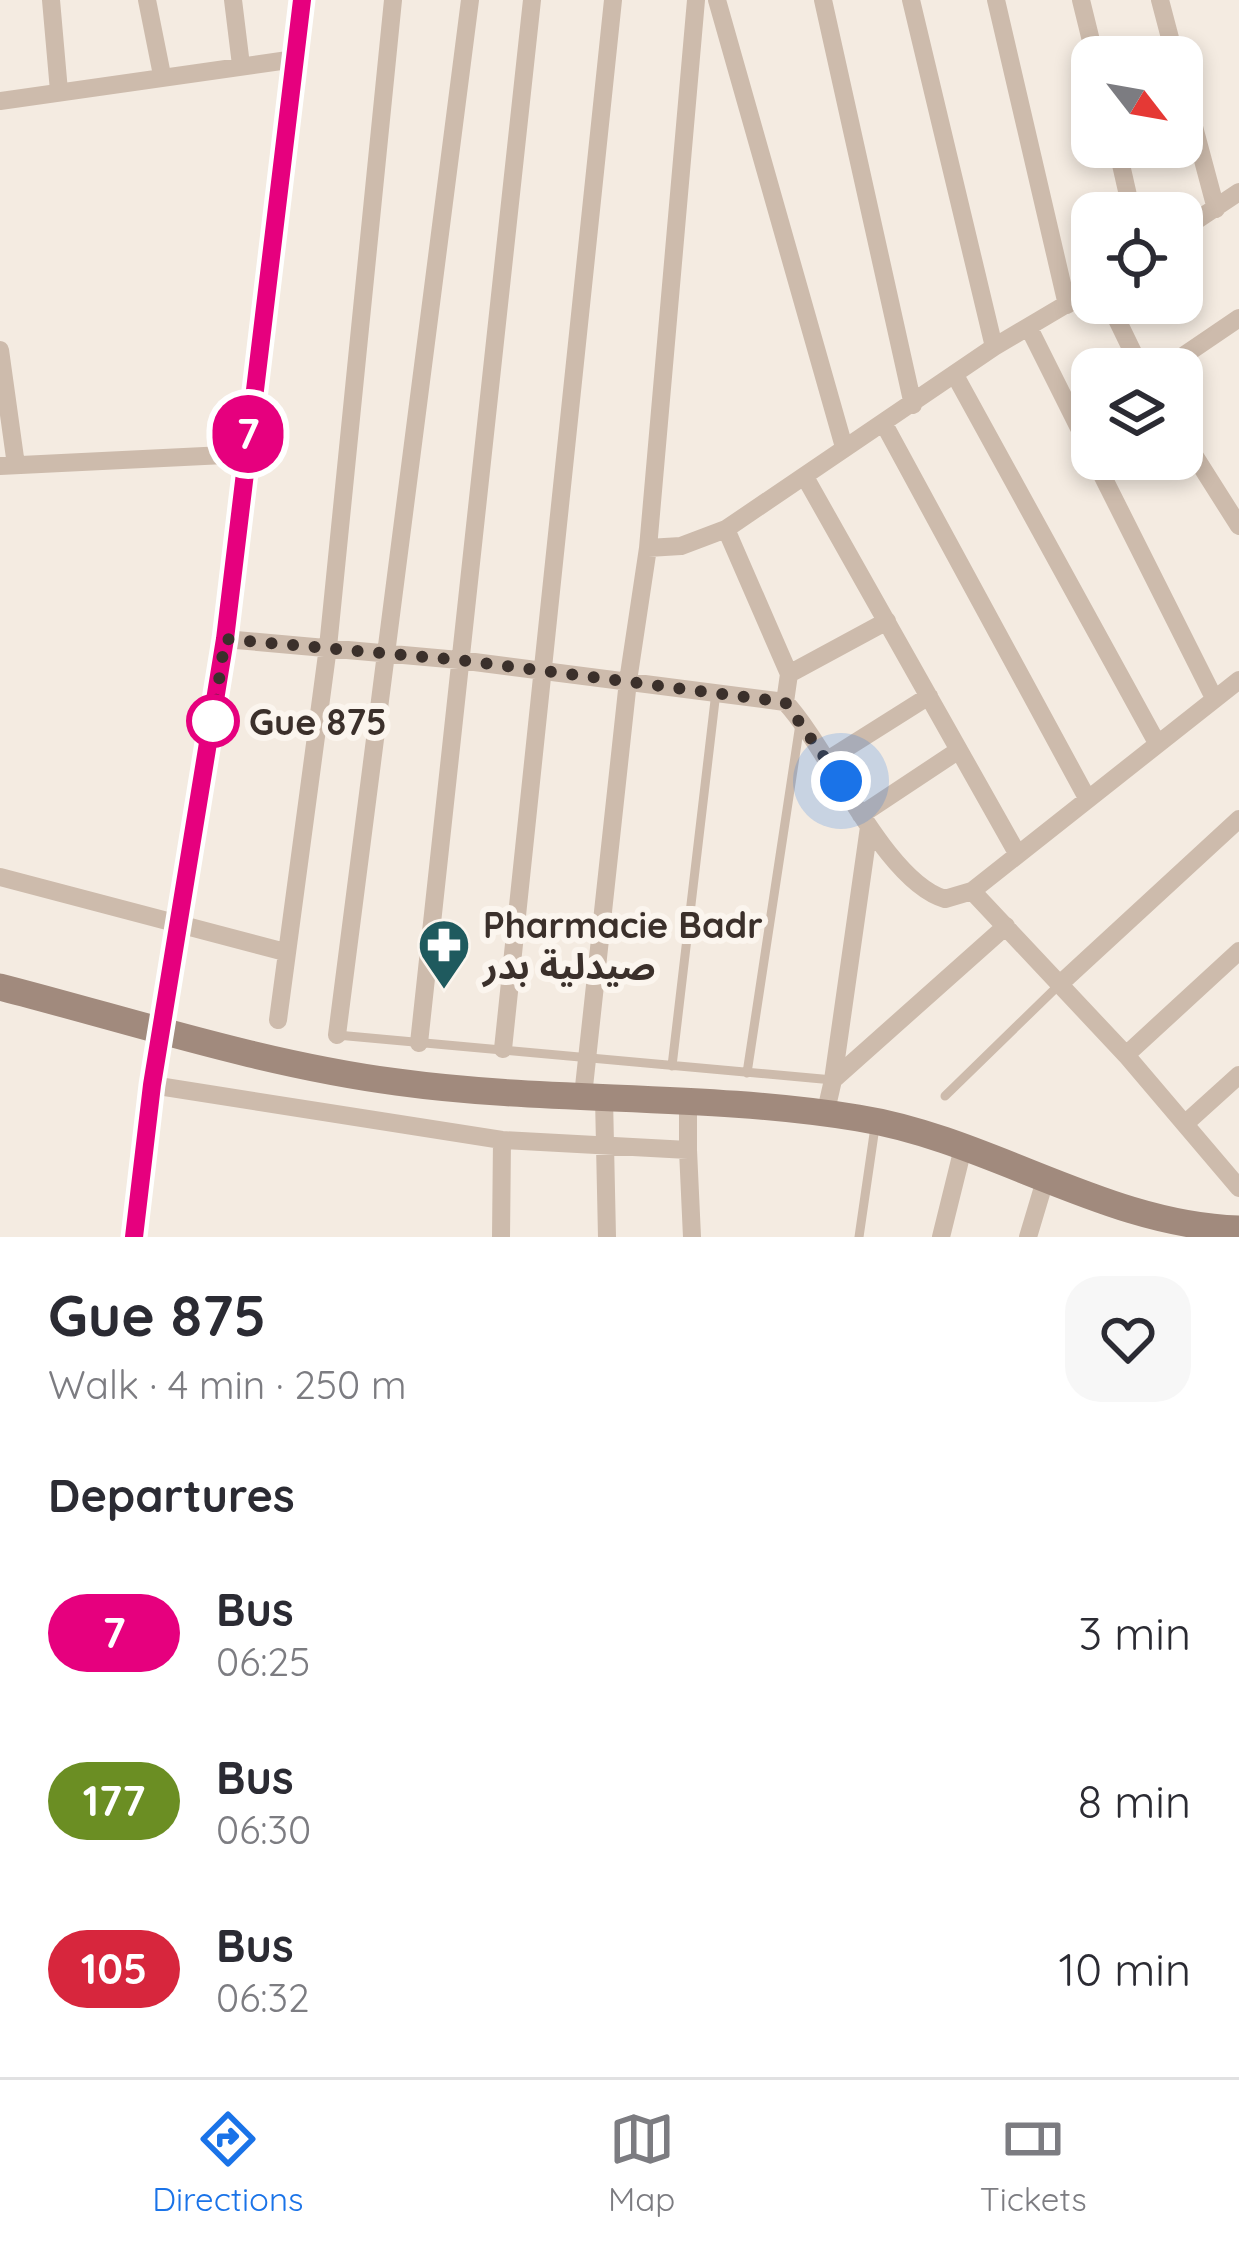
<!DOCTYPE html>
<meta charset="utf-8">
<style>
:root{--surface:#fff;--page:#f7f7f7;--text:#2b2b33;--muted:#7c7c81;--line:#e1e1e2;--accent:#1a73e8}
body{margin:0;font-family:Quicksand,"Noto Sans Arabic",sans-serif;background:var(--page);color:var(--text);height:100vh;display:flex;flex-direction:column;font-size:45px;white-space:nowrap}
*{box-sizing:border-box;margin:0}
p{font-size:39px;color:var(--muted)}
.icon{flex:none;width:66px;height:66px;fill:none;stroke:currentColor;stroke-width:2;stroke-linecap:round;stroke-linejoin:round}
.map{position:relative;height:1237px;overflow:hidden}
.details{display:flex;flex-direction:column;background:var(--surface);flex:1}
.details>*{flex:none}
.badge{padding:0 24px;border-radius:39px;font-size:42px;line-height:78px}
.needle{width:78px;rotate:121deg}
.fabs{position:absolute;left:1071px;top:36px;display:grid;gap:24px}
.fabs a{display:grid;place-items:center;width:132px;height:132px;border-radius:24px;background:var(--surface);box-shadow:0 6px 18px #0003;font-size:60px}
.you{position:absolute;width:60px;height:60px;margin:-30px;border:9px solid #fff;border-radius:50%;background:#1a73e8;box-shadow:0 0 0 18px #1a73e833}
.map>.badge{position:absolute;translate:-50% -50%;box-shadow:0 0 0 6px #fff}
h2{padding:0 48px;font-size:45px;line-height:108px}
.round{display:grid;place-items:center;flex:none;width:126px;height:126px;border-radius:36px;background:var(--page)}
.overview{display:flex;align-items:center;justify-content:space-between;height:204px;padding:0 48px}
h1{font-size:57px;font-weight:700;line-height:90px}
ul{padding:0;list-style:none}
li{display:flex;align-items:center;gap:36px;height:168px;padding:0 48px}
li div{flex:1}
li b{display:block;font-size:45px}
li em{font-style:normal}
li .badge{min-width:132px;font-weight:700;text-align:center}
.tabs{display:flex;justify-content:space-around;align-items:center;height:168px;border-top:3px solid var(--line);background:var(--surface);font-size:33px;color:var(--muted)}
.tabs a{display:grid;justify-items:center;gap:6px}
.tabs .current{color:var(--accent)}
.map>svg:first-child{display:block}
</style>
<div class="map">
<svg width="1239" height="1237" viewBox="0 0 1239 1237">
<rect width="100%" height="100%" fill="#f4ebe1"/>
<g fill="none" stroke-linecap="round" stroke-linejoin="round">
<path stroke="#cdbbac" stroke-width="9" d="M337 1035 833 1080
M672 1066 716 692
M747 1073 800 724
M945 1096 1061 983
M859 1237 875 1127"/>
<path stroke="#cdbbac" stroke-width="18" d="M51 0 59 91
M147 0 162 75
M233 0 241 65
M717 0 844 447
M823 0 913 405
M911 0 994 347
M996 0 1067 305
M1081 0 1095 57
M1160 0 1175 57
M1182 82 1216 209
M0 101 295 59
M1117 147 1132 213
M1182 230 1239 192
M1109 303 1141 369
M1030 330 1092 454
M0 350 16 465
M1164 369 1239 318
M956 377 1157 743
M884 424 1087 798
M1182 436 1239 526
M1094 459 1214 698
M0 466 245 454
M805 477 1017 853
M726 529 789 674 785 702
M648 548 681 546 726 529 994 347 1092 289
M225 639 459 660 785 702C829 749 885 882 945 899L972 891 1239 680
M789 674 887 621
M829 759 929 696
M861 815 959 750
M0 877 285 952
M972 891 1126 1055 1239 1188
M1061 983 1239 819
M278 1020 328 647 393 0
M337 1035 470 0
M419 1043 532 0
M503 1049 613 0
M1126 1055 1239 951
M833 1080 869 827
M152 1085 502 1140 688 1150 692 1237
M583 1096 628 681 648 548 696 0
M604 1098 607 1237
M688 1104V1150
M825 1115 833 1080 1006 926
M1187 1122 1239 1075
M133 1237 152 1085 225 639 302 0
M501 1237 502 1140
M941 1237 964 1144
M1028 1237 1046 1177"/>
<path stroke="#a18a7d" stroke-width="27" d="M0 987C132 1021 261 1064 397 1082 549 1103 706 1093 858 1118 990 1139 1105 1225 1239 1229"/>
</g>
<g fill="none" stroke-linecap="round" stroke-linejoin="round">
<g stroke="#fff" stroke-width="27">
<path id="line" d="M134 1237 152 1085 225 639 302 0"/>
</g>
<use href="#line" stroke="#e6007e" stroke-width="18"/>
<path stroke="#3b302b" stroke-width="12" stroke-dasharray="0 21.6" d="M213 721 225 639 459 660 785 702 841 781"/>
</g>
<defs>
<g id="pharmacy-pin" transform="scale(2.7)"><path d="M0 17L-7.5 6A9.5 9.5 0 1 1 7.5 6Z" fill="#1f5a5e" stroke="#fbf5ee"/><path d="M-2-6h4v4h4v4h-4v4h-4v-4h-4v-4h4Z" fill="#fff"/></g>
</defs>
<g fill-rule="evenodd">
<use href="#pharmacy-pin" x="444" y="945"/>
</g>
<circle fill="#fff" stroke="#e6007e" stroke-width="6" cx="213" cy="721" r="24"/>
<g text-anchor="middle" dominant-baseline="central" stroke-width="12" stroke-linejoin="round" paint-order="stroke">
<g font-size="36" font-weight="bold" fill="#3b302b" stroke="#fbf5ee" text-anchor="start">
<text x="249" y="721">Gue 875</text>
</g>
<g font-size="36" font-weight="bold" fill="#3b302b" stroke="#fbf5ee" text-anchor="start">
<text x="483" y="924">Pharmacie Badr<tspan x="483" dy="41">صيدلية بدر</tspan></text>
</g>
</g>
</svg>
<div class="fabs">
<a><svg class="needle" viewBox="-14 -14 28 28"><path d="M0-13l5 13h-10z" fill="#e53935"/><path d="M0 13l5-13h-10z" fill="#7c7c81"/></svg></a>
<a><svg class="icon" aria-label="locate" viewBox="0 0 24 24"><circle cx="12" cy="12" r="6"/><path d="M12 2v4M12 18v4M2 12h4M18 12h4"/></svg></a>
<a><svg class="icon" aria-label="layers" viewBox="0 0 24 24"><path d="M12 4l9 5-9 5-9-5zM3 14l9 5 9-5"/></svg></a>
</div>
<div class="you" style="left:841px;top:781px"></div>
<b class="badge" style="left:248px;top:434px;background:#e6007e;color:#fff">7</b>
</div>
<section class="details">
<div class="overview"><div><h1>Gue 875</h1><p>Walk · 4 min · 250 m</p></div><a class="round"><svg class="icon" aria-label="heart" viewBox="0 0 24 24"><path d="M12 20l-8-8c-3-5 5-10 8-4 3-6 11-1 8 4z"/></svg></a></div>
<h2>Departures</h2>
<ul>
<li><span class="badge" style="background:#e6007e;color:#fff">7</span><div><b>Bus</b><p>06:25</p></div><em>3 min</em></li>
<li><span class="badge" style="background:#6b8e23;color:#fff">177</span><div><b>Bus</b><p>06:30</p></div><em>8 min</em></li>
<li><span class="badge" style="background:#d7263d;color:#fff">105</span><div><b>Bus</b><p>06:32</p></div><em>10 min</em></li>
</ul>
</section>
<nav class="tabs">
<a class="current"><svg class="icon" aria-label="directions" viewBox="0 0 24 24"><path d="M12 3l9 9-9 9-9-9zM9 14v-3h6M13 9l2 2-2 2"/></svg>Directions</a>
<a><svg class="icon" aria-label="map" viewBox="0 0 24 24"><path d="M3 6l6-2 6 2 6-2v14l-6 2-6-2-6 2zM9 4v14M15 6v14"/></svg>Map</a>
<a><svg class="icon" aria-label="tickets" viewBox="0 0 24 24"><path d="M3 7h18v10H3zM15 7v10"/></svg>Tickets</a>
</nav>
